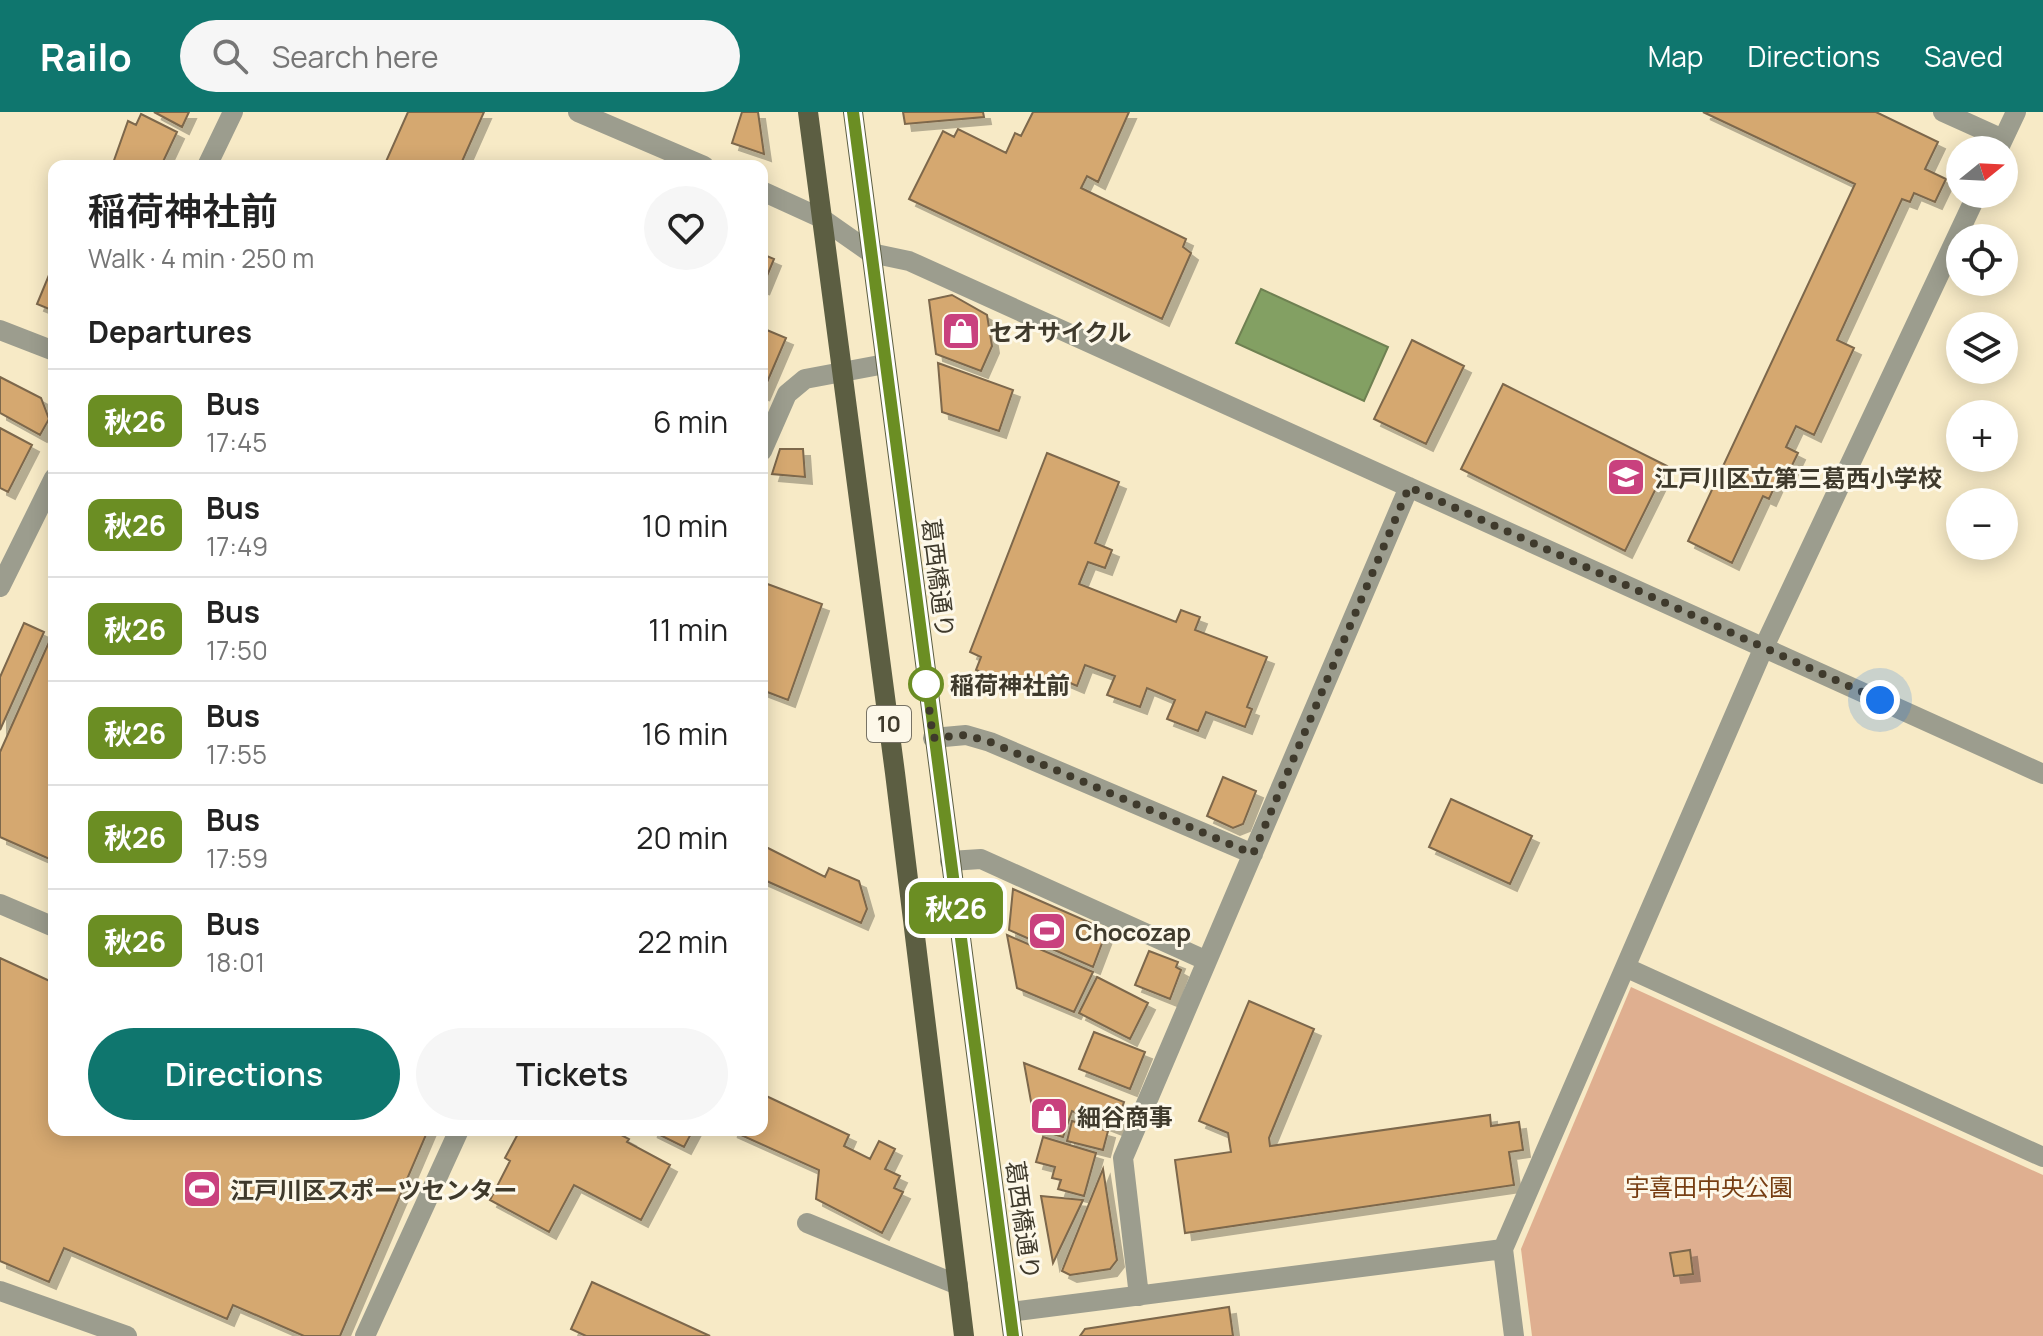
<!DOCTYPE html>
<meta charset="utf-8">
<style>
:root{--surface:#fff;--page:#f6f6f6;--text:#222;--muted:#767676;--line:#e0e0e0;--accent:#0f766e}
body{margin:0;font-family:Manrope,"Noto Sans JP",sans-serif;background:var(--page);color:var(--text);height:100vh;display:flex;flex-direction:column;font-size:30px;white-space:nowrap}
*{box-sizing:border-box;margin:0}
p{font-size:26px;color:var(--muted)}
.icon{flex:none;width:44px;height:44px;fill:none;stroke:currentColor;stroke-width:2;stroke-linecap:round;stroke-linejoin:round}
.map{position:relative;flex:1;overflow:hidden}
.drawer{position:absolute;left:48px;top:48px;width:720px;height:976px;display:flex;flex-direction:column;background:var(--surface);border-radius:16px;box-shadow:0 4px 20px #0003}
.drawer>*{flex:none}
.badge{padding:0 16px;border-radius:12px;font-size:28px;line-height:52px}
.needle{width:52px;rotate:72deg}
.buttons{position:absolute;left:1946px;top:24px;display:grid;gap:16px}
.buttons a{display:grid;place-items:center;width:72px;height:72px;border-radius:50%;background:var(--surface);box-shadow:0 4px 20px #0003;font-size:40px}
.you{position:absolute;width:40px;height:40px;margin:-20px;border:6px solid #fff;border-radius:50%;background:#1a73e8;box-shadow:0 0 0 12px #1a73e833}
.map>.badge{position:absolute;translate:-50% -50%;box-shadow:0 0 0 4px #fff}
h2{padding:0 40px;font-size:30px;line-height:72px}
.round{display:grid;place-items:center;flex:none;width:84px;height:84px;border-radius:42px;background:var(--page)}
.overview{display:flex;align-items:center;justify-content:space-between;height:136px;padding:0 40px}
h1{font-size:38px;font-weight:600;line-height:60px}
.button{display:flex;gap:16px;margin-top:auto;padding:16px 40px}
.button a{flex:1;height:92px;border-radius:48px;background:var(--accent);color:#fff;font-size:32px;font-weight:600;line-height:92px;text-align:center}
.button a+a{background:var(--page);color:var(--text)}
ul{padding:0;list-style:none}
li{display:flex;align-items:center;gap:24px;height:104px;padding:0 40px;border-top:2px solid var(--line)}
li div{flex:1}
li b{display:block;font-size:30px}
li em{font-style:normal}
li .badge{min-width:88px;font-weight:700;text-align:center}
header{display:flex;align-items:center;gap:48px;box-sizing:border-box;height:112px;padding:0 40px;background:var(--accent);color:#fff}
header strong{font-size:38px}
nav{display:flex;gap:44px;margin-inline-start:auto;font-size:28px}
.search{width:560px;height:72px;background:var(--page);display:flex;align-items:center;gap:20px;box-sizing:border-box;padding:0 28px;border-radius:44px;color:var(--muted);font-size:30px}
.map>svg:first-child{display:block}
</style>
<header>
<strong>Railo</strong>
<div class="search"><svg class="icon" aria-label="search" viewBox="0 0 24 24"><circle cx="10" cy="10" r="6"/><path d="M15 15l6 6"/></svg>Search here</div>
<nav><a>Map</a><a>Directions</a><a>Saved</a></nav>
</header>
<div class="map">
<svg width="2043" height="1224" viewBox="0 0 2043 1224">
<defs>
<filter id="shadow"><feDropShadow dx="7" dy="7" stdDeviation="0" flood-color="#0004"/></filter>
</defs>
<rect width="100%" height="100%" fill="#f7eac6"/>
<path fill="#dfaf90" d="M1631 875 2043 1063V1224H1532L1521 1137Z"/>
<path fill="#83a063" stroke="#6f8152" stroke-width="2" d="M1261 177 1388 235 1364 289 1236 231Z"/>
<path fill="#d5a86f" stroke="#7d674c" stroke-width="2" filter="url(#shadow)" d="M154 0H189L182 15Z
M408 0H484L460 54H384Z
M742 0H758L764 42 732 31Z
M903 0H983L984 5 905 12Z
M1033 0H1129L1098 70 1087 64 1081 76 1186 127 1183 135 1191 141 1162 207 909 87 943 19 954 25 958 17 1006 41 1015 21 1021 24Z
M1703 0H1876L1938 30 1925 57 1946 67 1935 90 1914 81 1910 90 1902 87 1837 228 1854 236 1814 323 1796 314 1786 335 1798 341 1784 370 1778 367 1769 387 1763 384 1732 451 1688 429 1855 72Z
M141 2 177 20 161 54H112L128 9 136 13Z
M762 142 774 147 762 176Z
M54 151V199L37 192Z
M952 183 987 203 992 234 981 259 936 242 929 188Z
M762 216 786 226 762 282Z
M1412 228 1464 254 1426 332 1374 307Z
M938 251 1013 278 999 319 942 300Z
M0 265 41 286 49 307 40 323 0 301Z
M1503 272 1667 354 1625 439 1461 357Z
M0 316 32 333 8 380 0 376Z
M780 337H803L805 365 772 362Z
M1047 341 1119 370 1095 431 1112 438 1105 456 1088 450 1079 472 1176 510 1181 498 1200 505 1195 518 1267 545 1247 595 1252 597 1245 615 1206 600 1198 619 1167 607 1175 588 1147 576 1140 595 1107 583 1115 564 1085 553 1077 574 1056 565 1054 573 1032 564 1027 577 976 558 981 545 970 540Z
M762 470 822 492 788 588 762 578Z
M24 511 44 520 0 618V565Z
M54 519V749L0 725V640Z
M1223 665 1256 679 1243 712 1233 716 1207 704Z
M1451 687 1532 724 1510 772 1429 735Z
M762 733 825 765 829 756 859 769 867 797 861 811 762 767Z
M1013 777 1107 818 1093 855 1009 818Z
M1007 823 1093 860 1074 900 1017 876Z
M1149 839 1178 850 1176 855 1181 858 1170 887 1135 873Z
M0 846 54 871V1018H428L340 1224H304L233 1193 227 1207 64 1136 49 1170 0 1149Z
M1097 865 1148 891 1130 927 1079 901Z
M1249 889 1314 917 1269 1026 1270 1034 1490 1003 1491 1014 1519 1010 1523 1038 1509 1040 1514 1073 1185 1121 1175 1048 1231 1040 1228 1021 1199 1009Z
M1094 920 1145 940 1130 977 1079 957Z
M1024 951 1124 990 1115 1016 1072 999 1063 1025 1036 1017Z
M762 982 849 1023 844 1034 870 1047 879 1029 895 1037 885 1057 900 1064 894 1076 903 1080 882 1121 816 1087 819 1058 730 1018H762Z
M1072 1009 1108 1019 1103 1038 1067 1029Z
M520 1018H612L629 1027 627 1030 670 1053 641 1108 574 1073 549 1120 490 1088 510 1049 505 1046Z
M650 1018H693L684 1035Z
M1043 1025 1096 1041 1084 1084 1058 1077 1061 1068 1052 1066 1055 1055 1036 1050Z
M1103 1057 1117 1148 1110 1157 1070 1163 1062 1159Z
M1041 1084 1083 1088 1053 1151Z
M1690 1138 1693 1162 1674 1164 1670 1141Z
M592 1170 710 1224H586L571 1217Z
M1229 1195 1233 1224H1080L1085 1217Z"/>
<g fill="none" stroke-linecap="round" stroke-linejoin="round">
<path stroke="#9c9d8e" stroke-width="20" d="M578 0 704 54
M1943 0 2003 27
M1998 38 2016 0
M207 54 233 0
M762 79 821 106 871 141 909 149 2043 662
M0 218 54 239
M762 339 787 282 805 267 885 252
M0 475 54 366
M933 626 966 623 990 630 1253 742
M950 749 981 747 1205 848
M0 792 54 815
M1627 856 2043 1045
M807 1111 958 1173
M0 1179 127 1224
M1139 1184 1123 1046 1409 375
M1010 1200 1503 1137
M365 1224 459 1018
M1514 1224 1503 1137 1764 535 1977 82"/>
<path stroke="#5c5e42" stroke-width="20" d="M808 0 895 661 964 1224
M853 0 1013 1224"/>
</g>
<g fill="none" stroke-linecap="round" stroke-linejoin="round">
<g stroke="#fff" stroke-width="18">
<path id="line" d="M853 0 1013 1224"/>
</g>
<use href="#line" stroke="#6b8e23" stroke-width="12"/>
<path stroke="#3f3a2c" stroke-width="8" stroke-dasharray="0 14.4" d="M926 572 925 564 933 626 966 623 990 630 1253 742 1409 375 1880 588"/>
</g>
<defs>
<g id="shop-square" transform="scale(2)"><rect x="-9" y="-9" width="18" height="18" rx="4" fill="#c9417e" stroke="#fdf8e9"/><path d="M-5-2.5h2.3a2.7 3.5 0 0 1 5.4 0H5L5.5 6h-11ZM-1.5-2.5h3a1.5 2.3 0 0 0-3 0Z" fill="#fff"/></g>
<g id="school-square" transform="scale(2)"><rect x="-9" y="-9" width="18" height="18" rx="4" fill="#c9417e" stroke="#fdf8e9"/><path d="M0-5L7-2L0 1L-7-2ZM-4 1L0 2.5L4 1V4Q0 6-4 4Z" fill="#fff"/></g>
<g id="stadium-square" transform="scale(2)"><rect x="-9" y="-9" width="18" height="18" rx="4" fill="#c9417e" stroke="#fdf8e9"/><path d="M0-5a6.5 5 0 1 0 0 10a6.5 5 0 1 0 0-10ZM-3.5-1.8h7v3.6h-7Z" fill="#fff"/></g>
</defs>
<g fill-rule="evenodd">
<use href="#shop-square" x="961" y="219"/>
<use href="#school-square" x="1626" y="365"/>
<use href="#stadium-square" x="1047" y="819"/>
<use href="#shop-square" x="1049" y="1004"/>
<use href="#stadium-square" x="202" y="1077"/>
</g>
<circle fill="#fff" stroke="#6b8e23" stroke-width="4" cx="926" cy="572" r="16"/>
<g text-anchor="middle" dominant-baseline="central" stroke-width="6" stroke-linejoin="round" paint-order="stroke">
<rect fill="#fdf8e9" stroke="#787365" stroke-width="2" x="867" y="594" width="44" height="36" rx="6"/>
<g font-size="22" font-weight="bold" fill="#3f3a2c">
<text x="889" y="612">10</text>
</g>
<g font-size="24" font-weight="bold" fill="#3f3a2c" stroke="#fdf8e9" text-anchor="start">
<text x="989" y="219">セオサイクル</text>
<text x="1654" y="365">江戸川区立第三葛西小学校</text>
<text x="1075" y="819">Chocozap</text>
<text x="1077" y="1004">細谷商事</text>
<text x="230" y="1077">江戸川区スポーツセンター</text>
</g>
<g font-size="24" fill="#3f3a2c" stroke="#fdf8e9">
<text transform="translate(939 466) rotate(83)">葛西橋通り</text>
<text transform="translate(1024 1108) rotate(82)">葛西橋通り</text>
</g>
<g font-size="24" font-weight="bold" fill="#3f3a2c" stroke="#fdf8e9" text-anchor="start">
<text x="950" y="572">稲荷神社前</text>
</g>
<g font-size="24" fill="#773e12" stroke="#fdf8e9">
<text x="1709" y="1074">宇喜田中央公園</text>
</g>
</g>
</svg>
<div class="buttons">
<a><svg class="needle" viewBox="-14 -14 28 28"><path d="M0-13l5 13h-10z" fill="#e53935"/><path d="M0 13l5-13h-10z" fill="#767676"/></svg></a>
<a><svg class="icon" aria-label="locate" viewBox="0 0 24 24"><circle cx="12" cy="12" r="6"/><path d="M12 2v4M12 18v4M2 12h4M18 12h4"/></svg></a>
<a><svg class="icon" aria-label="layers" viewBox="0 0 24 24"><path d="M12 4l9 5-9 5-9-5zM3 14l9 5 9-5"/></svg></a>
<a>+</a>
<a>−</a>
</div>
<div class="you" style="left:1880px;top:588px"></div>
<b class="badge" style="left:956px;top:796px;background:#6b8e23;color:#fff">秋26</b>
<section class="drawer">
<div class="overview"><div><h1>稲荷神社前</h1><p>Walk · 4 min · 250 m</p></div><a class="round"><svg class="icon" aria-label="heart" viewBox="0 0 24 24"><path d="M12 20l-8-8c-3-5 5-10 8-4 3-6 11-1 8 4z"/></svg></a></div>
<h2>Departures</h2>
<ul>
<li><span class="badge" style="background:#6b8e23;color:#fff">秋26</span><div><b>Bus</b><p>17:45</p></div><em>6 min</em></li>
<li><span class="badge" style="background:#6b8e23;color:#fff">秋26</span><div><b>Bus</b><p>17:49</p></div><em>10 min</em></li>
<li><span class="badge" style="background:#6b8e23;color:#fff">秋26</span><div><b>Bus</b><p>17:50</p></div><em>11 min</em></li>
<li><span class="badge" style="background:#6b8e23;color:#fff">秋26</span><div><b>Bus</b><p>17:55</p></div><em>16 min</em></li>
<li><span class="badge" style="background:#6b8e23;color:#fff">秋26</span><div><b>Bus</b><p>17:59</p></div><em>20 min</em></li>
<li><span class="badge" style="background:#6b8e23;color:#fff">秋26</span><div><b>Bus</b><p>18:01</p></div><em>22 min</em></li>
</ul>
<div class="button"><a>Directions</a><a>Tickets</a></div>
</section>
</div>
